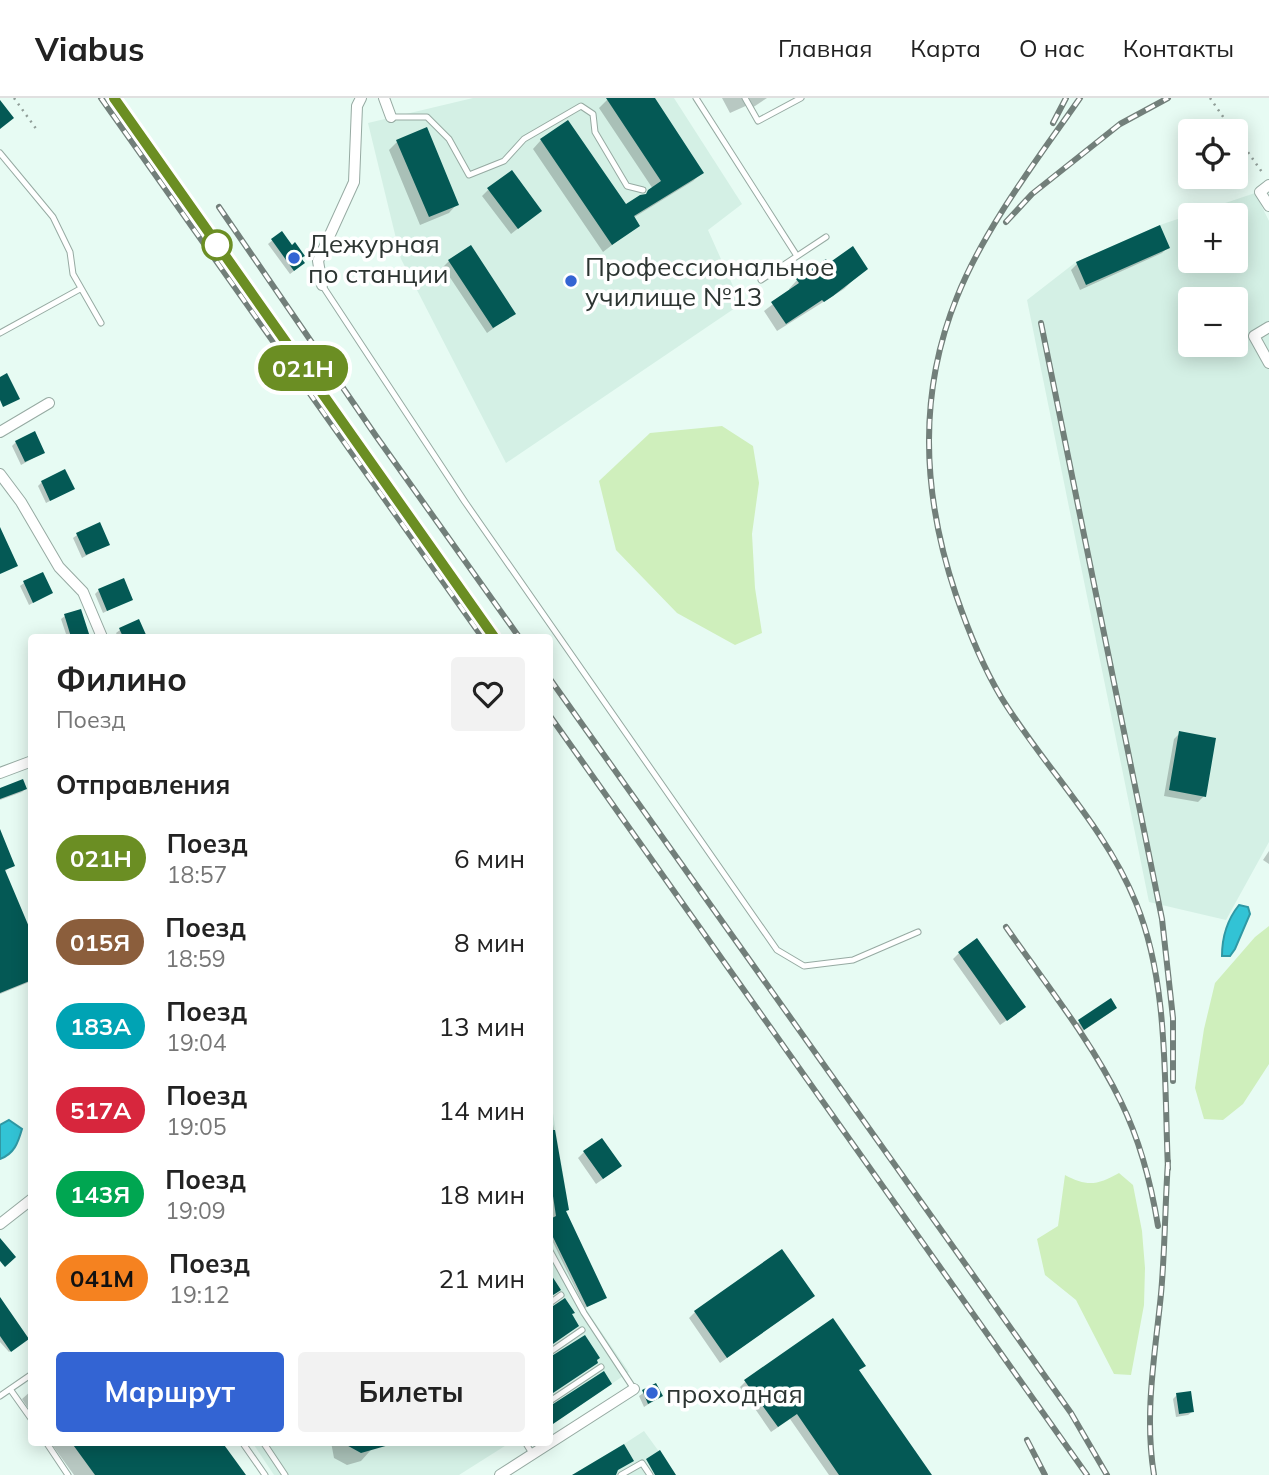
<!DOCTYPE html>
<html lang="ru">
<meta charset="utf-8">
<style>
:root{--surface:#fff;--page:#f2f2f2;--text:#222;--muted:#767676;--line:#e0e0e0;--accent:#3364d3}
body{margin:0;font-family:Mulish,sans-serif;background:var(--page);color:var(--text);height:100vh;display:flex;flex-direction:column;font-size:26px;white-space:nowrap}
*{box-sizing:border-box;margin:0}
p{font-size:23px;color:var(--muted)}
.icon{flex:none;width:38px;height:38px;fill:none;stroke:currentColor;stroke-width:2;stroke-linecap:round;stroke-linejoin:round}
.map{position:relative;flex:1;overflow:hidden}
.panel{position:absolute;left:28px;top:536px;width:525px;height:812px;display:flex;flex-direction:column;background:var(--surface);border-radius:7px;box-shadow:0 4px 18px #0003}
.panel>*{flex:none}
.badge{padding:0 14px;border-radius:23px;font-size:24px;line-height:46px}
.controls{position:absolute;left:1178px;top:21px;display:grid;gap:14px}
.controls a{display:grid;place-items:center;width:70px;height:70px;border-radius:7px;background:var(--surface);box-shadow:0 4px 18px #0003;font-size:35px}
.map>.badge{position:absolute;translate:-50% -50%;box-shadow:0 0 0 4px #fff}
h2{padding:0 28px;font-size:26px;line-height:63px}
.round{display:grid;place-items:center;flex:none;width:74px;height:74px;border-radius:7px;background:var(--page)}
.headline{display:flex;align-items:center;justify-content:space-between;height:119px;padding:0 28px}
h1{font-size:33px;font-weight:700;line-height:52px}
.cta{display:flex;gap:14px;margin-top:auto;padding:14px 28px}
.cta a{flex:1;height:80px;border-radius:7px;background:var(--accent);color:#fff;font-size:28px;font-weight:700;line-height:80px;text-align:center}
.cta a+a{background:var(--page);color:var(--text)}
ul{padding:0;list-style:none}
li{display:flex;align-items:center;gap:21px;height:84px;padding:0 28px}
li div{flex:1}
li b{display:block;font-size:26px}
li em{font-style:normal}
li .badge{min-width:77px;font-weight:700;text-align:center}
header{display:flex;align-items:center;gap:42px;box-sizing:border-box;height:98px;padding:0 35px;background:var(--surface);border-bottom:2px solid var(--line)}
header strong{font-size:33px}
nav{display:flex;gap:38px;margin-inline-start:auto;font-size:24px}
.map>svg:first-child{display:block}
</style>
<header>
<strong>Viabus</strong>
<nav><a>Главная</a><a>Карта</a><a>О нас</a><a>Контакты</a></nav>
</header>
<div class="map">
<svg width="1269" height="1377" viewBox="0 0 1269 1377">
<rect width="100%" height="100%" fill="#e7fbf3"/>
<path fill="#d4f0e5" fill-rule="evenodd" d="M473 0H674L742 106 708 132 741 206 506 365 401 161 368 25Z
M1255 95 1269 123V744L1226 822 1149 804 1027 202 1076 164 1160 127ZM1190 117H1236V163H1190ZM1190 201H1236V247H1190Z
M550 997 569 1112 550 1121Z
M550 1134 585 1210 629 1274 550 1328Z
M644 1333 676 1377H572L624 1346Z
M252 1344H511L459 1377H274Z"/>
<path fill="#cfefbc" d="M722 328 753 348 759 385 752 436 755 490 762 535 735 547 677 515 616 452 599 383 650 335Z
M1269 828V966L1243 1006 1223 1022 1204 1021 1195 990 1204 931 1215 885 1255 839Z
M1119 1075 1133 1087 1142 1133 1145 1170 1144 1207 1131 1277 1114 1276 1076 1202 1045 1177 1037 1141 1058 1128 1065 1077C1087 1089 1098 1087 1119 1075Z"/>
<path fill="#32c3d5" stroke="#3098a4" stroke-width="2" d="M1239 807 1248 809 1250 816 1235 851 1230 858H1222C1222 840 1227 822 1239 807Z
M9 1022 22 1031C18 1045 14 1056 0 1061V1027Z"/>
<path fill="#0003" d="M609 0H653L702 75 693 83 633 120 638 127 603 154 533 51 541 42 625 109 644 98 653 91 599 10Z
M722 0H767L752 10 750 6 730 15Z
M397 44 457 106 449 115 420 127 389 52Z
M488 92 540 113 511 136 482 98Z
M281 135 300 161 299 169 290 176 268 146Z
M1168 149 1162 155 1080 192 1071 172 1077 166Z
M449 163 513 216 487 235 443 169Z
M797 182H853L844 191 777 233 764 213 790 193 789 191Z
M16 344 43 355 21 367 12 348Z
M42 384 73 391 46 405 38 388Z
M77 437 108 446 82 460 73 440Z
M24 485 51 495 29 507 20 488Z
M99 492 131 501 103 515 95 496Z
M65 518 88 539H67L61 521Z
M120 532 145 539H118L116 535Z
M1180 635 1204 698 1198 704 1164 698 1174 641Z
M25 691 22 694 0 702V692Z
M0 735 13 767 4 774 32 841V883L0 896Z
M1269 753V766L1263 762Z
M959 855 1017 915 1000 927 953 861Z
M1110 903 1111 914 1080 935 1075 927Z
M550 1008 567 1111 564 1114 603 1201 585 1210 550 1138Z
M584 1054 613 1074 596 1086 578 1060Z
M813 1198 720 1265 689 1220 695 1214Z
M0 1202 26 1241 9 1254 0 1244Z
M857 1273 929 1377H829L790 1321 771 1334 740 1289 746 1283Z
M655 1287 661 1298 644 1309 639 1298Z
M32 1292V1316L22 1301Z
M1177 1297 1192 1314 1188 1317 1176 1319 1173 1301Z
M50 1344H220L244 1377H74Z
M331 1344H378L361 1363 347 1367 334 1360Z"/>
<path fill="#045955" d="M606 0H655L704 75 634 118 640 128 612 147 540 41 568 22 626 106 640 97 646 96 648 92 661 83Z
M0 2 14 20 0 31Z
M427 29 459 107 429 119 396 42Z
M512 72 542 113 518 131 487 90Z
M1160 127 1170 150 1086 187 1076 164Z
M282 133 292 147 295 144 305 158 301 160 305 165 294 173 271 141Z
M471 147 516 216 493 230 448 162Z
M853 148 868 171 833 198 824 204 822 202 786 226 771 204 799 185 796 181 826 161 829 165Z
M7 275 20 301 3 309 0 302V279Z
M35 333 45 355 25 364 15 343Z
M65 371 75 391 50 403 41 383Z
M100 424 110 447 86 457 76 435Z
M0 429 18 468 0 476Z
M43 474 53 495 33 505 23 483Z
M124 480 133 502 107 513 98 491Z
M81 511 90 539H71L64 516Z
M139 521 147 539H123L119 530Z
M1179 633 1216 640 1206 699 1169 692Z
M23 681 27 691 0 701V690Z
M0 731 15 768 5 772 32 836V882L0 895Z
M977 840 1026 909 1007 923 958 854Z
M1111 900 1117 910 1084 932 1078 922Z
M550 1032H555L569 1112 566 1113 607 1200 587 1209 550 1133V1121L556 1118 550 1078Z
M602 1040 622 1068 603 1081 583 1053Z
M0 1140 16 1159 5 1169 0 1163Z
M782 1151 815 1198 727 1260 694 1213Z
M550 1175 561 1192 550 1199Z
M0 1199 29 1241 11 1254 0 1238Z
M565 1200 575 1215 572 1216 579 1228 550 1248V1210Z
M833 1220 866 1268 859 1272 932 1377H839L797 1316 778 1329 744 1282Z
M585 1237 600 1260 597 1262 598 1265 550 1297V1259Z
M604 1273 612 1286 550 1328V1308Z
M656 1285 663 1298 648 1306 642 1292Z
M1191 1293 1194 1314 1179 1316 1176 1295Z
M71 1344H222L246 1377H95Z
M341 1344H388L389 1347 361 1355Z
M624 1346 634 1363 618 1372 616 1377H572Z
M660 1352 676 1377H655L646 1361Z"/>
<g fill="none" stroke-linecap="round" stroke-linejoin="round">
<g stroke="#96aaa2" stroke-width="7">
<path id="lane" d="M696 0 797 158
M745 0 758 23 801 0
M391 19H427L449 41 469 77 504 63 524 41 581 8 593 16 595 34 627 88 643 92
M0 55 53 119 70 154 73 176 101 225
M761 182 826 139
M322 187 465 404 777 852 804 868 853 862 918 834
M0 235 80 191
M550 1153 584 1215 634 1291
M550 1205 561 1197
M550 1254 582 1232
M10 1291 32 1322
M0 1298 32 1276
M550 1303 601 1269
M46 1344 68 1377
M242 1344 265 1377
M263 1344 285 1377
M525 1344 533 1357
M621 1377 642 1365 650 1377"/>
</g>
<g stroke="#96aaa2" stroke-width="12">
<path id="street" d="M384 0 391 19
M1269 87 1260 94 1269 108
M322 187 318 163 354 84 357 8 361 0
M1269 229 1254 238 1269 265
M0 334 49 305
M0 376 21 404 59 469 83 494 102 539
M0 675 32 663
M0 1126 32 1101
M500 1377 634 1291"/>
</g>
<path stroke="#909e98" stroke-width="2.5" stroke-dasharray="2 5" stroke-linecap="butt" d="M14 0 37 32
M1210 0 1233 33
M1236 37 1264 77"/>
<use href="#lane" stroke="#fff" stroke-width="5"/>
<use href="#street" stroke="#fff" stroke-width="10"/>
<g stroke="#727f7a" stroke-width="6">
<path id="rail" d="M101 0 482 539
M1080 0C1037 62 985 129 957 199 917 297 923 399 956 497 968 532 982 567 1001 599 1044 669 1105 728 1136 805 1169 885 1164 986 1168 1071
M1053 25 1066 0
M219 109 376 338 519 539
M1006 124 1032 96 1120 26 1168 0
M1041 225 1162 821 1173 920V983
M550 581 1071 1315 1107 1377
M550 618 1087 1377
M1006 829C1045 885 1091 942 1121 1004 1140 1043 1151 1085 1158 1128
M1027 1342 1045 1377
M1154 1377C1144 1316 1155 1257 1161 1196 1165 1152 1165 1107 1168 1063"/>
</g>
<use href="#rail" stroke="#fff" stroke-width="3.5" stroke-dasharray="10" stroke-linecap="butt"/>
</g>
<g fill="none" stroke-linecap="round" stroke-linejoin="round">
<g stroke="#fff" stroke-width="16">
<path id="line" d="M114 0 494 539"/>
</g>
<use href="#line" stroke="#6b8e23" stroke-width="10"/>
</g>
<circle fill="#fff" stroke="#6b8e23" stroke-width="3.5" cx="217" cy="147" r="14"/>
<g fill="#3364d3" stroke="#fff" stroke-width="2.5">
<circle cx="294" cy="160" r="7"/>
<circle cx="571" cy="183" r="7"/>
<circle cx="652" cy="1295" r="7"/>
</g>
<g text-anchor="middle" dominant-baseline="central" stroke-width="7" stroke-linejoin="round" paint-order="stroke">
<g font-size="26" fill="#2d3532" stroke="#fff" text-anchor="start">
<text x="308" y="145">Дежурная<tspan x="308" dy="30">по станции</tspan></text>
<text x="585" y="168">Профессиональное<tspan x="585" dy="30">училище №13</tspan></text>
<text x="666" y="1295">проходная</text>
</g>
</g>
</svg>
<div class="controls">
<a><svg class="icon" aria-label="locate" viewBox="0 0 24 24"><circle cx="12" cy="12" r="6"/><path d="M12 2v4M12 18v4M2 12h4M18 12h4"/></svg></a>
<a>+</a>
<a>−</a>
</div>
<b class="badge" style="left:303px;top:270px;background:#6b8e23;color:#fff">021Н</b>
<section class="panel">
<div class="headline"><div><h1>Филино</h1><p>Поезд</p></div><a class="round"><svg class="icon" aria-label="heart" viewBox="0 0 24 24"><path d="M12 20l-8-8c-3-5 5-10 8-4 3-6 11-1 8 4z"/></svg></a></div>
<h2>Отправления</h2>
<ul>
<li><span class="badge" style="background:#6b8e23;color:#fff">021Н</span><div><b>Поезд</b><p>18:57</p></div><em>6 мин</em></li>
<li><span class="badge" style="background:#8b5e3c;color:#fff">015Я</span><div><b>Поезд</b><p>18:59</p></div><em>8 мин</em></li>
<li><span class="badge" style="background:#00a3b4;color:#fff">183А</span><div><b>Поезд</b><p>19:04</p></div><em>13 мин</em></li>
<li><span class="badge" style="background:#d7263d;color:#fff">517А</span><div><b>Поезд</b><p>19:05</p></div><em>14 мин</em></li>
<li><span class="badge" style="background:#00a651;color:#fff">143Я</span><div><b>Поезд</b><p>19:09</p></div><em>18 мин</em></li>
<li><span class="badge" style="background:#f58220;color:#111">041М</span><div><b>Поезд</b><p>19:12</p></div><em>21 мин</em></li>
</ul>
<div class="cta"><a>Маршрут</a><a>Билеты</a></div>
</section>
</div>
